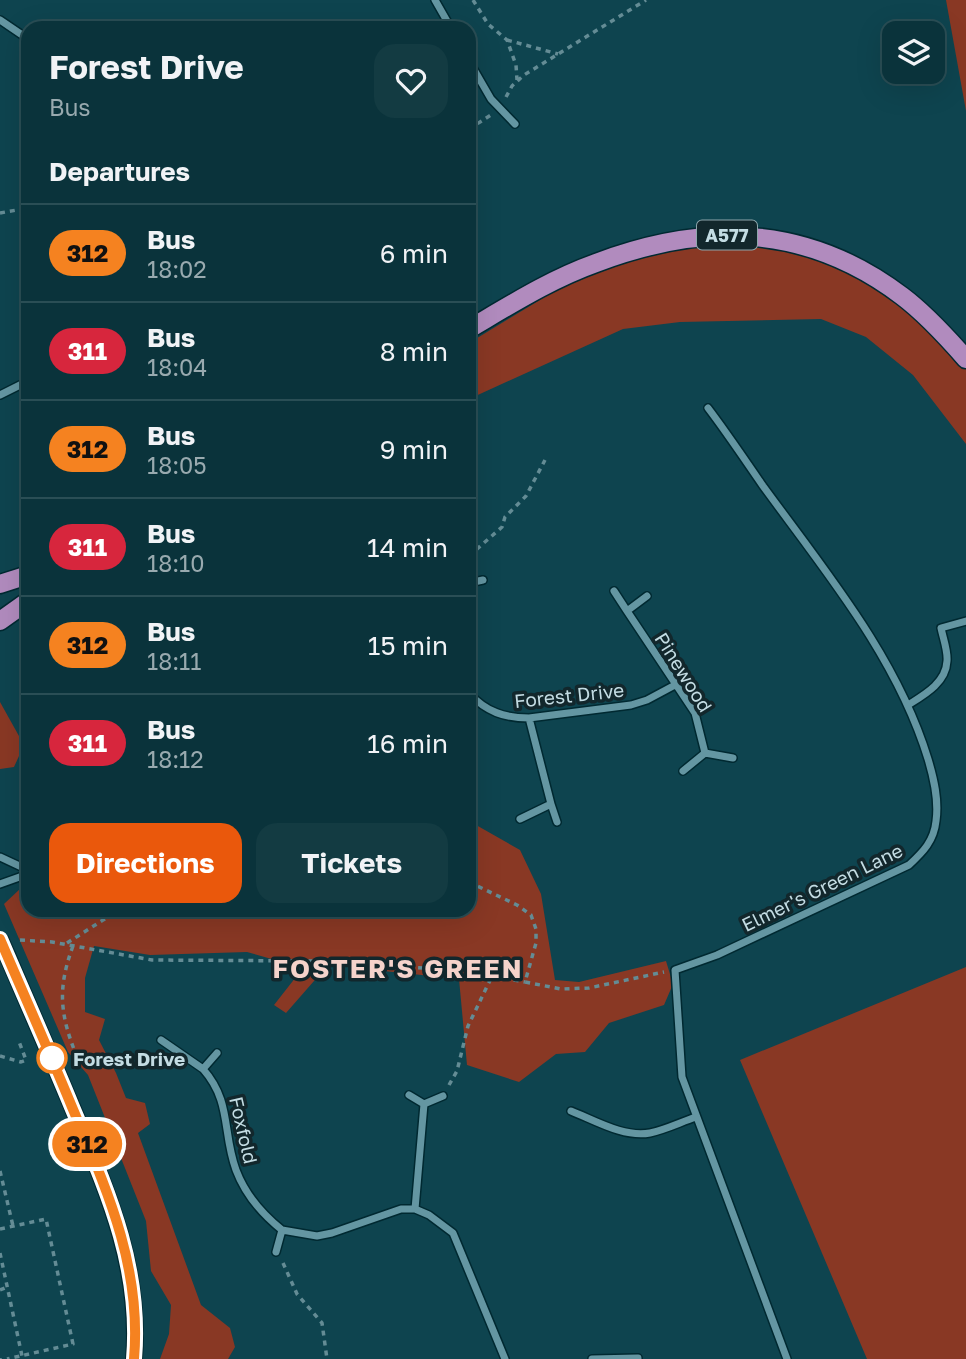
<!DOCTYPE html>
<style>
:root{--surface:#0a333b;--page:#133b42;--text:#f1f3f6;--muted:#99aaaf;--line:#2a4e55;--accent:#ea580c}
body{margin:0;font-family:"Golos Text",sans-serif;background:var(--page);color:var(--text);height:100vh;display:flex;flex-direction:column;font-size:26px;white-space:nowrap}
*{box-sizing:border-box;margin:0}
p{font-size:23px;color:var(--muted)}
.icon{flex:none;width:38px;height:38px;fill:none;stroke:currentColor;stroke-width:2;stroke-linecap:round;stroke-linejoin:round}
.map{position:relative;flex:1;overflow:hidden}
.details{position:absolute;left:21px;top:21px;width:455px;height:896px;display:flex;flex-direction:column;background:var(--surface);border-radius:21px;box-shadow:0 7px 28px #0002,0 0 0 2px var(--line)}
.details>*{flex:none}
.badge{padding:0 14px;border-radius:23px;font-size:24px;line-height:46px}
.tools{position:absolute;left:882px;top:21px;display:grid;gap:14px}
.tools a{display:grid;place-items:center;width:63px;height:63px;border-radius:14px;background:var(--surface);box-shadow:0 7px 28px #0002,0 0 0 2px var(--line);font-size:35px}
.map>.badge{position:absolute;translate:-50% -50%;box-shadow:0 0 0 4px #fff}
h2{padding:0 28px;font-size:26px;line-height:63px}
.round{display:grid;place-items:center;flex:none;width:74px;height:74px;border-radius:21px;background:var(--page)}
.overview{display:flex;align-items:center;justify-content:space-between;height:119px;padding:0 28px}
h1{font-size:33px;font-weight:700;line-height:52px}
.button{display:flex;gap:14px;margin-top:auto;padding:14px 28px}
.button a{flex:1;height:80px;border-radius:21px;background:var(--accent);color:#fff;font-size:28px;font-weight:700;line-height:80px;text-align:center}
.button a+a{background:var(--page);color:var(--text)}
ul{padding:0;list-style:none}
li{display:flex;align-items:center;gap:21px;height:98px;padding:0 28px;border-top:2px solid var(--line)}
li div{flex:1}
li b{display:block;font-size:26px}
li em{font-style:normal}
li .badge{min-width:77px;font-weight:700;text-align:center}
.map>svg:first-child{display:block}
</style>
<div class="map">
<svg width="966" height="1359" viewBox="0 0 966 1359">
<rect width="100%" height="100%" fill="#0e444f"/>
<path fill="#893824" d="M946 0H966V111Z
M693 245C769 244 841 250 902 301 925 320 945 345 966 366V444L913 375 866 337 821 319 680 322 623 329 469 399V343L558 289 634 258Z
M0 702 24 745 14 767 0 769Z
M469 821 520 850 541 894 555 980 579 982 666 961 673 984 664 1005 609 1023 585 1052 556 1054 519 1082 467 1065 459 979 328 965 286 1013 274 1005 303 968 247 952 150 955 94 946 85 978V1012L105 1019 99 1040 116 1073 126 1098 145 1103 150 1124 138 1133 201 1305 230 1328 235 1347 228 1359H160L169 1334 171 1305 151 1271 146 1221 88 1075 68 1052 4 904 21 888 28 887V910H469Z
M966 967V1359H867L740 1060Z"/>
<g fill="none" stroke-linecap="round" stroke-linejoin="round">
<g stroke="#002931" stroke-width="10">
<path id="street" d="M435 0 451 28
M0 20 28 39
M469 61 491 99 515 124
M0 395 28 381
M708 408C727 433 745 460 763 486 825 571 897 657 928 759 934 779 939 800 936 821 934 841 923 852 909 865L717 955 675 970 682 1077 787 1359
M469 583 483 580
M614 591 627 611 647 596
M627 611 695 713 705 753
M469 693C486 712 505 718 529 718L631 705 647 700 675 685
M908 705C924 695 946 683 947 661 948 651 943 638 941 628L966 621
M529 718 551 804
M683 771 705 753 733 758
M520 819 551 804 557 822
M0 857 28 870
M0 884 28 874
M161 1040 203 1069 217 1053
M203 1069C232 1102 222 1132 236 1170 245 1194 262 1214 282 1230L276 1252
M409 1095 424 1104 443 1096
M571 1111C594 1120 624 1138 650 1133 665 1130 681 1122 696 1117
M415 1209 424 1104
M282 1230 317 1236 332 1233 401 1209H415L429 1215 453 1233 505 1359
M592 1359 638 1358"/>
</g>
<g stroke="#002931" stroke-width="18">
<path id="secondary" d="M8 957C30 1009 53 1061 75 1114 109 1195 141 1269 134 1359"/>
</g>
<g stroke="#002931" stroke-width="21">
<path id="primary" d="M469 329C510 305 551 279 596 263 704 222 807 224 902 296 926 314 946 336 966 359
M0 584 28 575
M0 621 28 601"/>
</g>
<path stroke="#648c95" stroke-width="3.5" stroke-dasharray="5 5" stroke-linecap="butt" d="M473 0 488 24 507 40 516 65 517 80
M507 40 558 54
M506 97 512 86 524 75 646 0
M469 129 491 115
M0 213 28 208
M469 556 502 527 505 517 526 496 545 460
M469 882 517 905 531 915 536 929V943L525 982 561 989 589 988 664 972
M20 940 52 942 152 960 320 961 452 970 492 976
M67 943 103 920 120 913 239 910
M73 946C57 989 60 1015 77 1057
M0 1056 21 1062 26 1060 18 1039
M449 1085 457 1071 468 1026 492 976 525 982
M0 1171 13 1226
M0 1229 46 1219 73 1344 7 1359
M0 1253 22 1356
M283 1263 297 1294 322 1323 327 1359
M0 1290 7 1287
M0 1358V1359"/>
<use href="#street" stroke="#6496a2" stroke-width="7"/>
<use href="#secondary" stroke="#6496a2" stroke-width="14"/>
<use href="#primary" stroke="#b18bbe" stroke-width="18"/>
<g stroke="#002931" stroke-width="18" stroke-linecap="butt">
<path id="secondary-bridge" d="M0 939 8 957"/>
</g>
<use href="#secondary-bridge" stroke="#6496a2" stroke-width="14"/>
</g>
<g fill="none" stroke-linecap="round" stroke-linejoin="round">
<g stroke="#fff" stroke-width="16">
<path id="line" d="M0 939C24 995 49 1051 72 1107 107 1190 142 1267 134 1359"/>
</g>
<use href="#line" stroke="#f58220" stroke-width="10"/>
</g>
<circle fill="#fff" stroke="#f58220" stroke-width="3.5" cx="52" cy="1058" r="14"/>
<g text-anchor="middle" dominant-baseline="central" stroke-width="7" stroke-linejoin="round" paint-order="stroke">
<rect fill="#12272c" stroke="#8ea6ac" stroke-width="2" x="697" y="220.5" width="60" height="29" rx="5"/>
<g font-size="18" font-weight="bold" fill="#c3dce3">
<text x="727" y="235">A577</text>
</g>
<g font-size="19" fill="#c3dce3" stroke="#12272c">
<text transform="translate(684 672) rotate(58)">Pinewood</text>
<text transform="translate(569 695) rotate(-6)">Forest Drive</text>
<text transform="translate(822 887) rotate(-26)">Elmer's Green Lane</text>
<text transform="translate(244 1130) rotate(77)">Foxfold</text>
</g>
<g font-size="19" font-weight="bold" fill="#c3dce3" stroke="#12272c" text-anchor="start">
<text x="73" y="1058">Forest Drive</text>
</g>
<g font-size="26" font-weight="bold" letter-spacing="2" fill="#f5d3cb" stroke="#12272c">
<text x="398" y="968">FOSTER'S GREEN</text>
</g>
</g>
</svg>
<div class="tools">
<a><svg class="icon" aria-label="layers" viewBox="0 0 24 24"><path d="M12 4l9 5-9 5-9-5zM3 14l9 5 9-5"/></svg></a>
</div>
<b class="badge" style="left:87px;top:1144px;background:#f58220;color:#111">312</b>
<section class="details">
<div class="overview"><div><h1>Forest Drive</h1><p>Bus</p></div><a class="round"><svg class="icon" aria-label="heart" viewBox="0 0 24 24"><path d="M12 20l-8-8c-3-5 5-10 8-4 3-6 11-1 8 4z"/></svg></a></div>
<h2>Departures</h2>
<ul>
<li><span class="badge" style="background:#f58220;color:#111">312</span><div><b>Bus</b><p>18:02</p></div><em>6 min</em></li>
<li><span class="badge" style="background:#d7263d;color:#fff">311</span><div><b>Bus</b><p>18:04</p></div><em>8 min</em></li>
<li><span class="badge" style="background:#f58220;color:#111">312</span><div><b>Bus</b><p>18:05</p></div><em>9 min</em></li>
<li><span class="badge" style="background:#d7263d;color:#fff">311</span><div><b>Bus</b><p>18:10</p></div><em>14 min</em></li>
<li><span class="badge" style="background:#f58220;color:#111">312</span><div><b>Bus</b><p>18:11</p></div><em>15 min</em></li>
<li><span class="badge" style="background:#d7263d;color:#fff">311</span><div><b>Bus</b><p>18:12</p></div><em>16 min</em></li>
</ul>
<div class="button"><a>Directions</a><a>Tickets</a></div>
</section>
</div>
